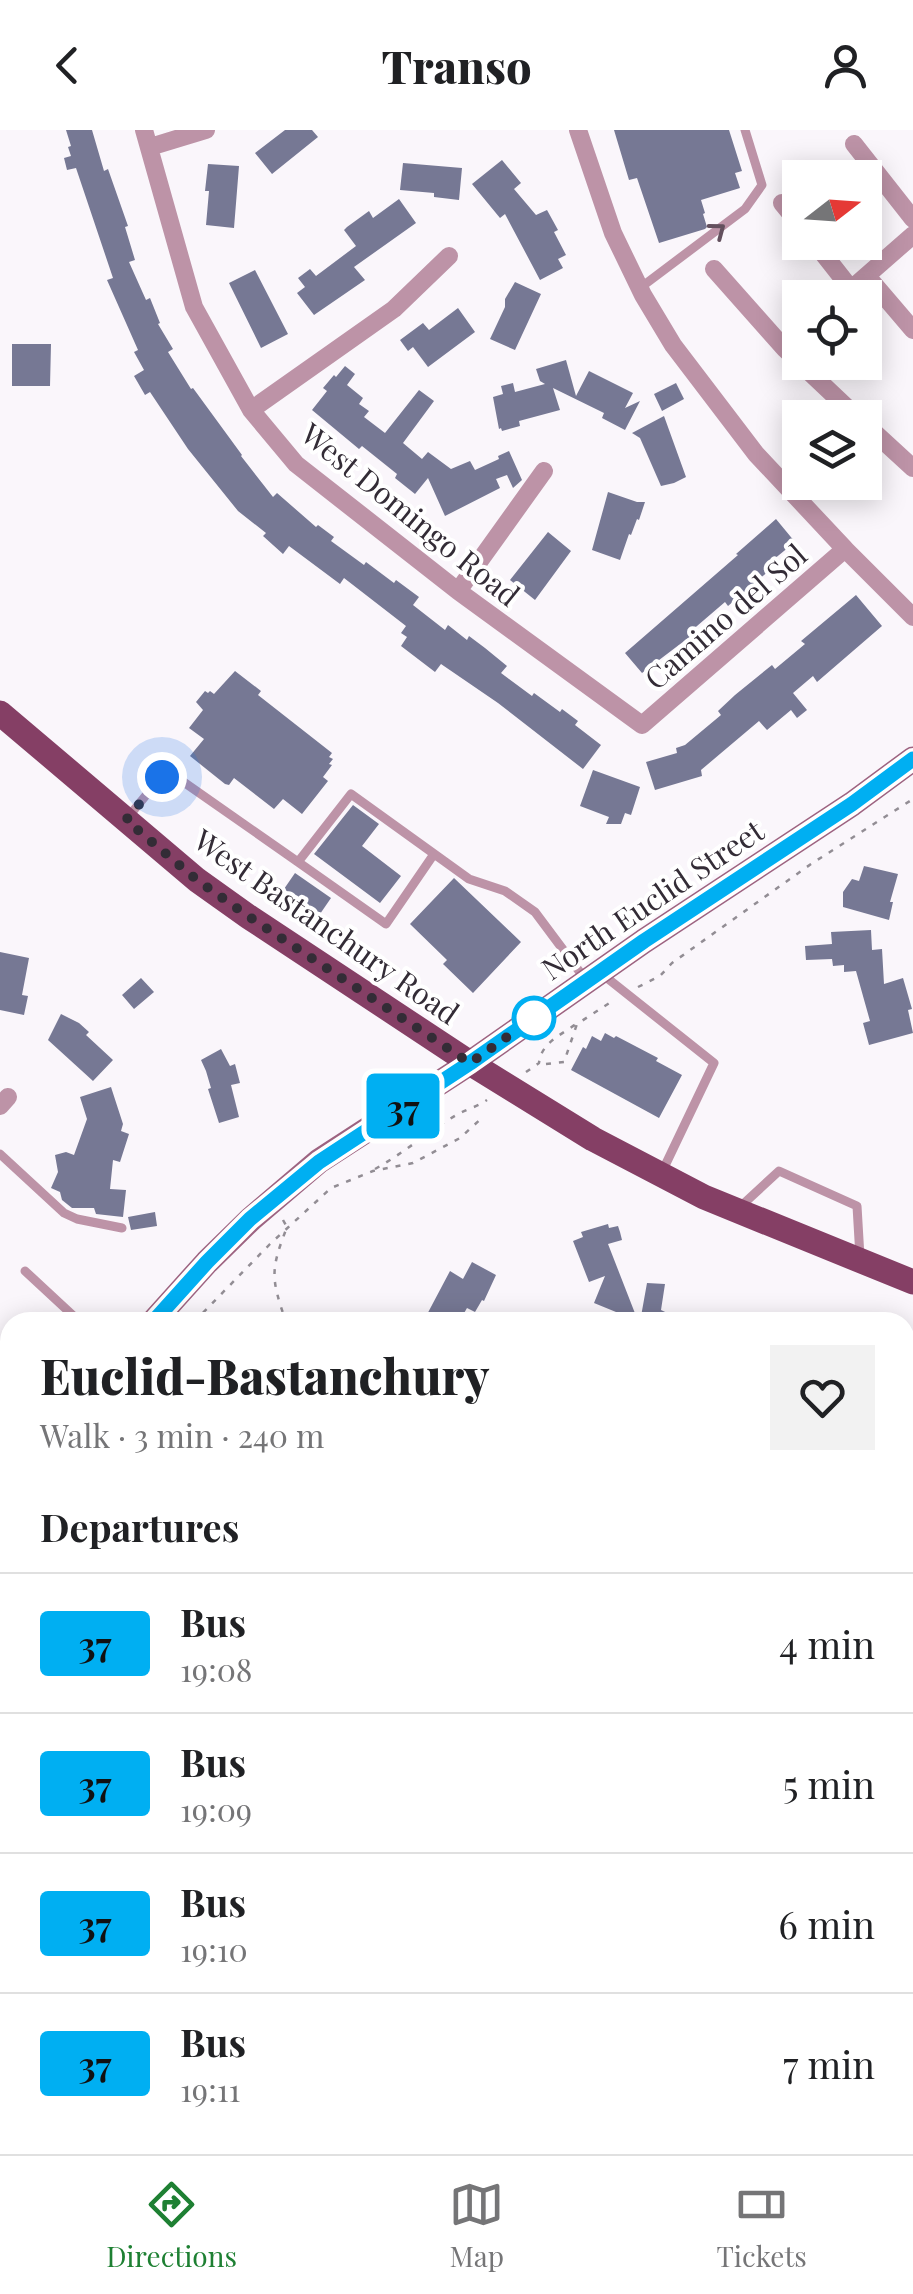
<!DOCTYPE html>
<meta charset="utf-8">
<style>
:root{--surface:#fff;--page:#f2f2f2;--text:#202124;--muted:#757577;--line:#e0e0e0;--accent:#1e8033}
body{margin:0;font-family:"Playfair Display",serif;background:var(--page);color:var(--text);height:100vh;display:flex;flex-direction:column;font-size:38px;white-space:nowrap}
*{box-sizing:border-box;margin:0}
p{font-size:32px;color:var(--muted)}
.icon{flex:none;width:55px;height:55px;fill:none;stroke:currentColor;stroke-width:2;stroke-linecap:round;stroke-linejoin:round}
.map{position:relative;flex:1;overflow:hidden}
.drawer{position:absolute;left:0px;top:1182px;width:915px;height:842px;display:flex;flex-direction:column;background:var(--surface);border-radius:30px 30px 0 0;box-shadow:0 5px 25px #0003}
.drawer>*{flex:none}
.badge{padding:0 20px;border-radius:8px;font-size:35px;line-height:65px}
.needle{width:65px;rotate:73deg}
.fabs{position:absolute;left:782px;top:30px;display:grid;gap:20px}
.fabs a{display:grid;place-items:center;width:100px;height:100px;border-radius:0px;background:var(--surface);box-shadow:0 5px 25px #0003;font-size:50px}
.you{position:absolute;width:50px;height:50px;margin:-25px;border:8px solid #fff;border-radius:50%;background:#1a73e8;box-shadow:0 0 0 15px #1a73e833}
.map>.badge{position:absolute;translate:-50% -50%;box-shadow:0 0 0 5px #fff}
h2{padding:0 40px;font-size:38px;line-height:90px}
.round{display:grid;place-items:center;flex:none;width:105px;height:105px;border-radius:0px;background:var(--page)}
.summary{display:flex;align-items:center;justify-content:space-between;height:170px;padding:0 40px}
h1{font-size:48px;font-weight:800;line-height:75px}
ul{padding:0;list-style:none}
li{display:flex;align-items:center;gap:30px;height:140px;padding:0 40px;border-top:2px solid var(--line)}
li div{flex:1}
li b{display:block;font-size:38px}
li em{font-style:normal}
li .badge{min-width:110px;font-weight:700;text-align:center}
header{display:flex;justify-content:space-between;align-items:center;height:130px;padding:0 40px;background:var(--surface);font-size:45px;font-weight:800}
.dock{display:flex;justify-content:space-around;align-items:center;height:140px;border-top:2px solid var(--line);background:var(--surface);font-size:28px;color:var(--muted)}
.dock a{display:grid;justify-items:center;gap:5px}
.dock .active{color:var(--accent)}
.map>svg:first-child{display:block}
</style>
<header><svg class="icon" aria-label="back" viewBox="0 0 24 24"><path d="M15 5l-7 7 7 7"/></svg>Transo<svg class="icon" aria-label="person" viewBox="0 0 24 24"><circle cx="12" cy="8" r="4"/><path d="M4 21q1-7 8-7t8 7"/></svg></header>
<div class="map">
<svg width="913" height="2024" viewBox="0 0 913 2024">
<rect width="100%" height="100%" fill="#faf6fb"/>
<path fill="#767894" d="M66 0H92L104 41 108 39 128 96 125 97 135 130 129 132 146 170 150 168 160 193 158 194 173 219 168 222 191 259 193 258 242 325 241 326 273 367 277 363 316 397 318 395 334 407 331 411 364 435 366 432 394 453 396 450 419 467 413 475 445 500 448 495 467 510 469 506 485 518 507 536 501 543 532 566 534 563 560 582 562 579 578 591 575 595 601 615 583 639 498 573 441 534 435 542 401 516 407 507 401 503 406 496 344 448 340 454 289 416 283 424 263 406 266 403 238 381 188 319 150 262 145 265 134 246 144 240 134 222 138 220 107 150 113 148 76 38 67 40 64 28 71 26 68 17 71 16Z
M285 0H312L318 7 272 44 255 23Z
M614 0H729L742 41 735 43 740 58 701 70 705 83 703 84 707 97 705 99 659 113 637 48 629 50Z
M502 30 521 53 514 59 536 85 547 80 558 100 554 102 566 125 558 129 563 138 540 150 505 84 500 88 472 54Z
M403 33 462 38 459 70 434 67V63L400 60Z
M208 34 239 36 234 98 206 95 209 61H205Z
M399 69 416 93 354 137 365 150 314 185 297 163 305 157 298 148 310 139 316 146 356 116 344 100 347 97 369 81 373 88Z
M255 140 288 204 261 218 229 153Z
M515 152 541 164 515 220 490 209 505 177V169Z
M458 178 475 202 428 237 413 217 408 221 400 210 423 193 429 200Z
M12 214H51L50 256H12Z
M566 230 576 266 589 241 633 263 625 278 640 271 625 300 602 288 604 283 553 258 560 280 519 291 520 296 502 301 501 298 499 299 493 267 503 264 501 256 513 253 515 262 545 254 540 251 536 239Z
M345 236 355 244 347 255 363 268 359 274 369 281 364 287 385 303 419 260 434 271 403 313 422 329 428 322 451 339 470 331 475 340 499 329 498 326 509 321 522 350 513 358 507 345 496 349 500 358 445 386 428 348 415 364 395 348 397 344 362 316 359 319 312 280 327 261 323 258 334 245 336 247Z
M676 253 684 269 662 281 654 264Z
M664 286 686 347 674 353 661 356 640 308 632 303Z
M608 362 637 372H645L639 390 637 389 631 405 629 404 620 430 592 420Z
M776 389 795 412 768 434 771 439 728 476 725 472 690 502 692 505 642 543 625 523 738 425 736 424Z
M548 402 571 421 535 470 510 450Z
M856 465 882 496 817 552 813 546 793 563 807 580 797 588 791 580 767 600 759 591 701 640 702 646 655 660 646 632 677 623 676 618 685 615 721 585 718 581 735 565 772 535 775 539 805 514 801 511Z
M235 541 261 561 258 565 332 623 329 627 333 629 329 634 332 635 323 647 328 651 302 684 283 669 274 679 234 648 229 655 225 654 190 626 204 609 189 598 203 580 196 572 205 561 208 563 210 561 214 564Z
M593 640 640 657 631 685 625 683 621 694H606L609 687 580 676Z
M353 675 379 694 362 716 401 746 380 773 314 724Z
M864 736 898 744 890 772H893L889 790 843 777V762L852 749 859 751Z
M295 743 331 768 320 784 284 759Z
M454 748 521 812 473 863 443 834 447 830 410 794Z
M871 800 872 820 882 819 884 854 903 848 912 879 908 880 913 903 869 915 863 893 870 891 856 841 844 842V835L833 836 832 829 806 830 805 816 832 814 831 802Z
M0 822 29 828 22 865 28 866 24 885 0 880Z
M141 848 154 862 134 879 122 865Z
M61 884 79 893 89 902 86 905 113 930 93 951 48 910Z
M605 903 614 908 616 906 658 928 656 931 682 945 659 988 571 940 583 917 586 919 592 906 601 911Z
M221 919 230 936 235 934 240 953 231 955 239 987 219 993 208 959 211 958 206 941 201 930Z
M111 957 123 994 121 1001 129 1004 120 1032 113 1030 110 1059 126 1060 123 1087 96 1084 94 1078H72L62 1070 60 1062 51 1058 58 1042 55 1025 66 1022 74 1025 87 989 80 967Z
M155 1082 157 1096 131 1100 128 1087Z
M608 1094 609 1098 618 1096 620 1102 622 1110 608 1114 638 1191 594 1173 605 1146 589 1152 573 1111 583 1107 581 1102Z
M472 1132 496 1145 484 1171 482 1170 475 1182 467 1178 459 1192H423L450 1141 463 1149Z
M647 1153 665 1154 661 1180 686 1192H640Z"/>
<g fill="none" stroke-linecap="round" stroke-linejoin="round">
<path stroke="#928d94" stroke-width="2.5" stroke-dasharray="5 8" stroke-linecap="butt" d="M638 857 660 846 672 833 811 734 913 669
M546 934 564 932 577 894 614 870
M526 942 539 933C541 913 561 905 576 894
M375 1039C404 1023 429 1001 458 984 467 979 477 977 487 970
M283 1090 287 1097C270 1141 271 1148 286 1192
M194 1192 270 1114 331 1058 373 1041 413 1033 460 1008 483 987
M0 1364 10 1358
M905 1810 913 1815"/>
<path stroke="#bd93a7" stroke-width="9" d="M640 158 745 79 762 55 745 0
M129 686 161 647 175 646 298 732 351 664 469 749 505 761 535 782 585 849
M298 732 386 794 434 724
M602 844 714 933 662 1042
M0 1024 64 1083 77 1089 122 1098
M740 1077 779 1041 857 1076 860 1127
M25 1141 80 1192"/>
<path stroke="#bd93a7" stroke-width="18" d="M144 0 194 177 251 280 296 334 458 461 642 595 845 419
M578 0 613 103 643 165 673 215 756 324 845 419 913 487
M854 14 913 89
M150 17 206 0
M782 73 800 95
M814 112 851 159
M714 139 785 219 858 288
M867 146 913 200
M841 168 913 105
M251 280 394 179 449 126
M865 294 913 338
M458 461 544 341
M0 976 8 967
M905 1563 913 1582
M31 2024 39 2015"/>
<path stroke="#9d6381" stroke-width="25" d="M153 1192 207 1132 251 1089 319 1031 470 933 644 811 852 674 913 629
M0 1335 10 1328
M0 1523 10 1533
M527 2015 537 2024"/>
<path stroke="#853f65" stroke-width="25" d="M0 583 197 750 249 787 470 933 593 1009 704 1067 913 1152"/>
</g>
<defs><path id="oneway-chevron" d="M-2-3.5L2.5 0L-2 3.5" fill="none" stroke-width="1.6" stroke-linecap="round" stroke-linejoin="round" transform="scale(2.5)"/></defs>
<use stroke="#63505e" href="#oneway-chevron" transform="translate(718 100) rotate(-37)"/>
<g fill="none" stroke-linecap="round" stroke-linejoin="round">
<g stroke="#fff" stroke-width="22">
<path id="line" d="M153 1192 207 1132 250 1089 319 1032 470 933 644 811 852 674 913 629"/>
</g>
<use href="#line" stroke="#00aff2" stroke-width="15"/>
<path stroke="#332c36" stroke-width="10" stroke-dasharray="0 18" d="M162 647 126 690 197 750 248 786 470 933 534 888"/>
</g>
<circle fill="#fff" stroke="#00aff2" stroke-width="5" cx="534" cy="888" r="20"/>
<g text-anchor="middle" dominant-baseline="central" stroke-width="8" stroke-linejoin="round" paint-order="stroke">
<g font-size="30" fill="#332c36" stroke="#fff">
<text transform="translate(411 384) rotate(39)">West Domingo Road</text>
<text transform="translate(725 486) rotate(-41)">Camino del Sol</text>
<text transform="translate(652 769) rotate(-34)">North Euclid Street</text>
<text transform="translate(327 796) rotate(35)">West Bastanchury Road</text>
</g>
</g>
</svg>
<div class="fabs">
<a><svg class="needle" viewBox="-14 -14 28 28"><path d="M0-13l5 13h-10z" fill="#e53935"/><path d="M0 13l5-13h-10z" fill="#757577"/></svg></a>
<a><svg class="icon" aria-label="locate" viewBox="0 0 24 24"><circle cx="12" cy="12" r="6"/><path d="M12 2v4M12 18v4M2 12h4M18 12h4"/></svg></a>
<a><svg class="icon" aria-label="layers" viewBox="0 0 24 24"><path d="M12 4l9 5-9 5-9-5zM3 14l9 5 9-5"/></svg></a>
</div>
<div class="you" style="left:162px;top:647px"></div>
<b class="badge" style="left:403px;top:976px;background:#00aff2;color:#111">37</b>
<section class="drawer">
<div class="summary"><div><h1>Euclid-Bastanchury</h1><p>Walk · 3 min · 240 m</p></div><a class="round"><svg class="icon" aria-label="heart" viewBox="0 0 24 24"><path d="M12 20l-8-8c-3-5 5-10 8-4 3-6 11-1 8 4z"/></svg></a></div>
<h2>Departures</h2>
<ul>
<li><span class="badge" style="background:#00aff2;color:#111">37</span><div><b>Bus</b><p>19:08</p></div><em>4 min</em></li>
<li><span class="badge" style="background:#00aff2;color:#111">37</span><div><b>Bus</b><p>19:09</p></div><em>5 min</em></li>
<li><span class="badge" style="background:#00aff2;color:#111">37</span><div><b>Bus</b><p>19:10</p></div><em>6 min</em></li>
<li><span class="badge" style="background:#00aff2;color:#111">37</span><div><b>Bus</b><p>19:11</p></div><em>7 min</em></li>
</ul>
</section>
</div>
<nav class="dock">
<a class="active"><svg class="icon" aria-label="directions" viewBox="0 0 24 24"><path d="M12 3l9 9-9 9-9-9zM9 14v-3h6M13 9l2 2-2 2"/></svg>Directions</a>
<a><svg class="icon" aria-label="map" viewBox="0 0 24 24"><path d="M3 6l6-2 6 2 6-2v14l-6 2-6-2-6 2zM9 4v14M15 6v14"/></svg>Map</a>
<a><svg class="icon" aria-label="tickets" viewBox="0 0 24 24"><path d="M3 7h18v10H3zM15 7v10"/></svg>Tickets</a>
</nav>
